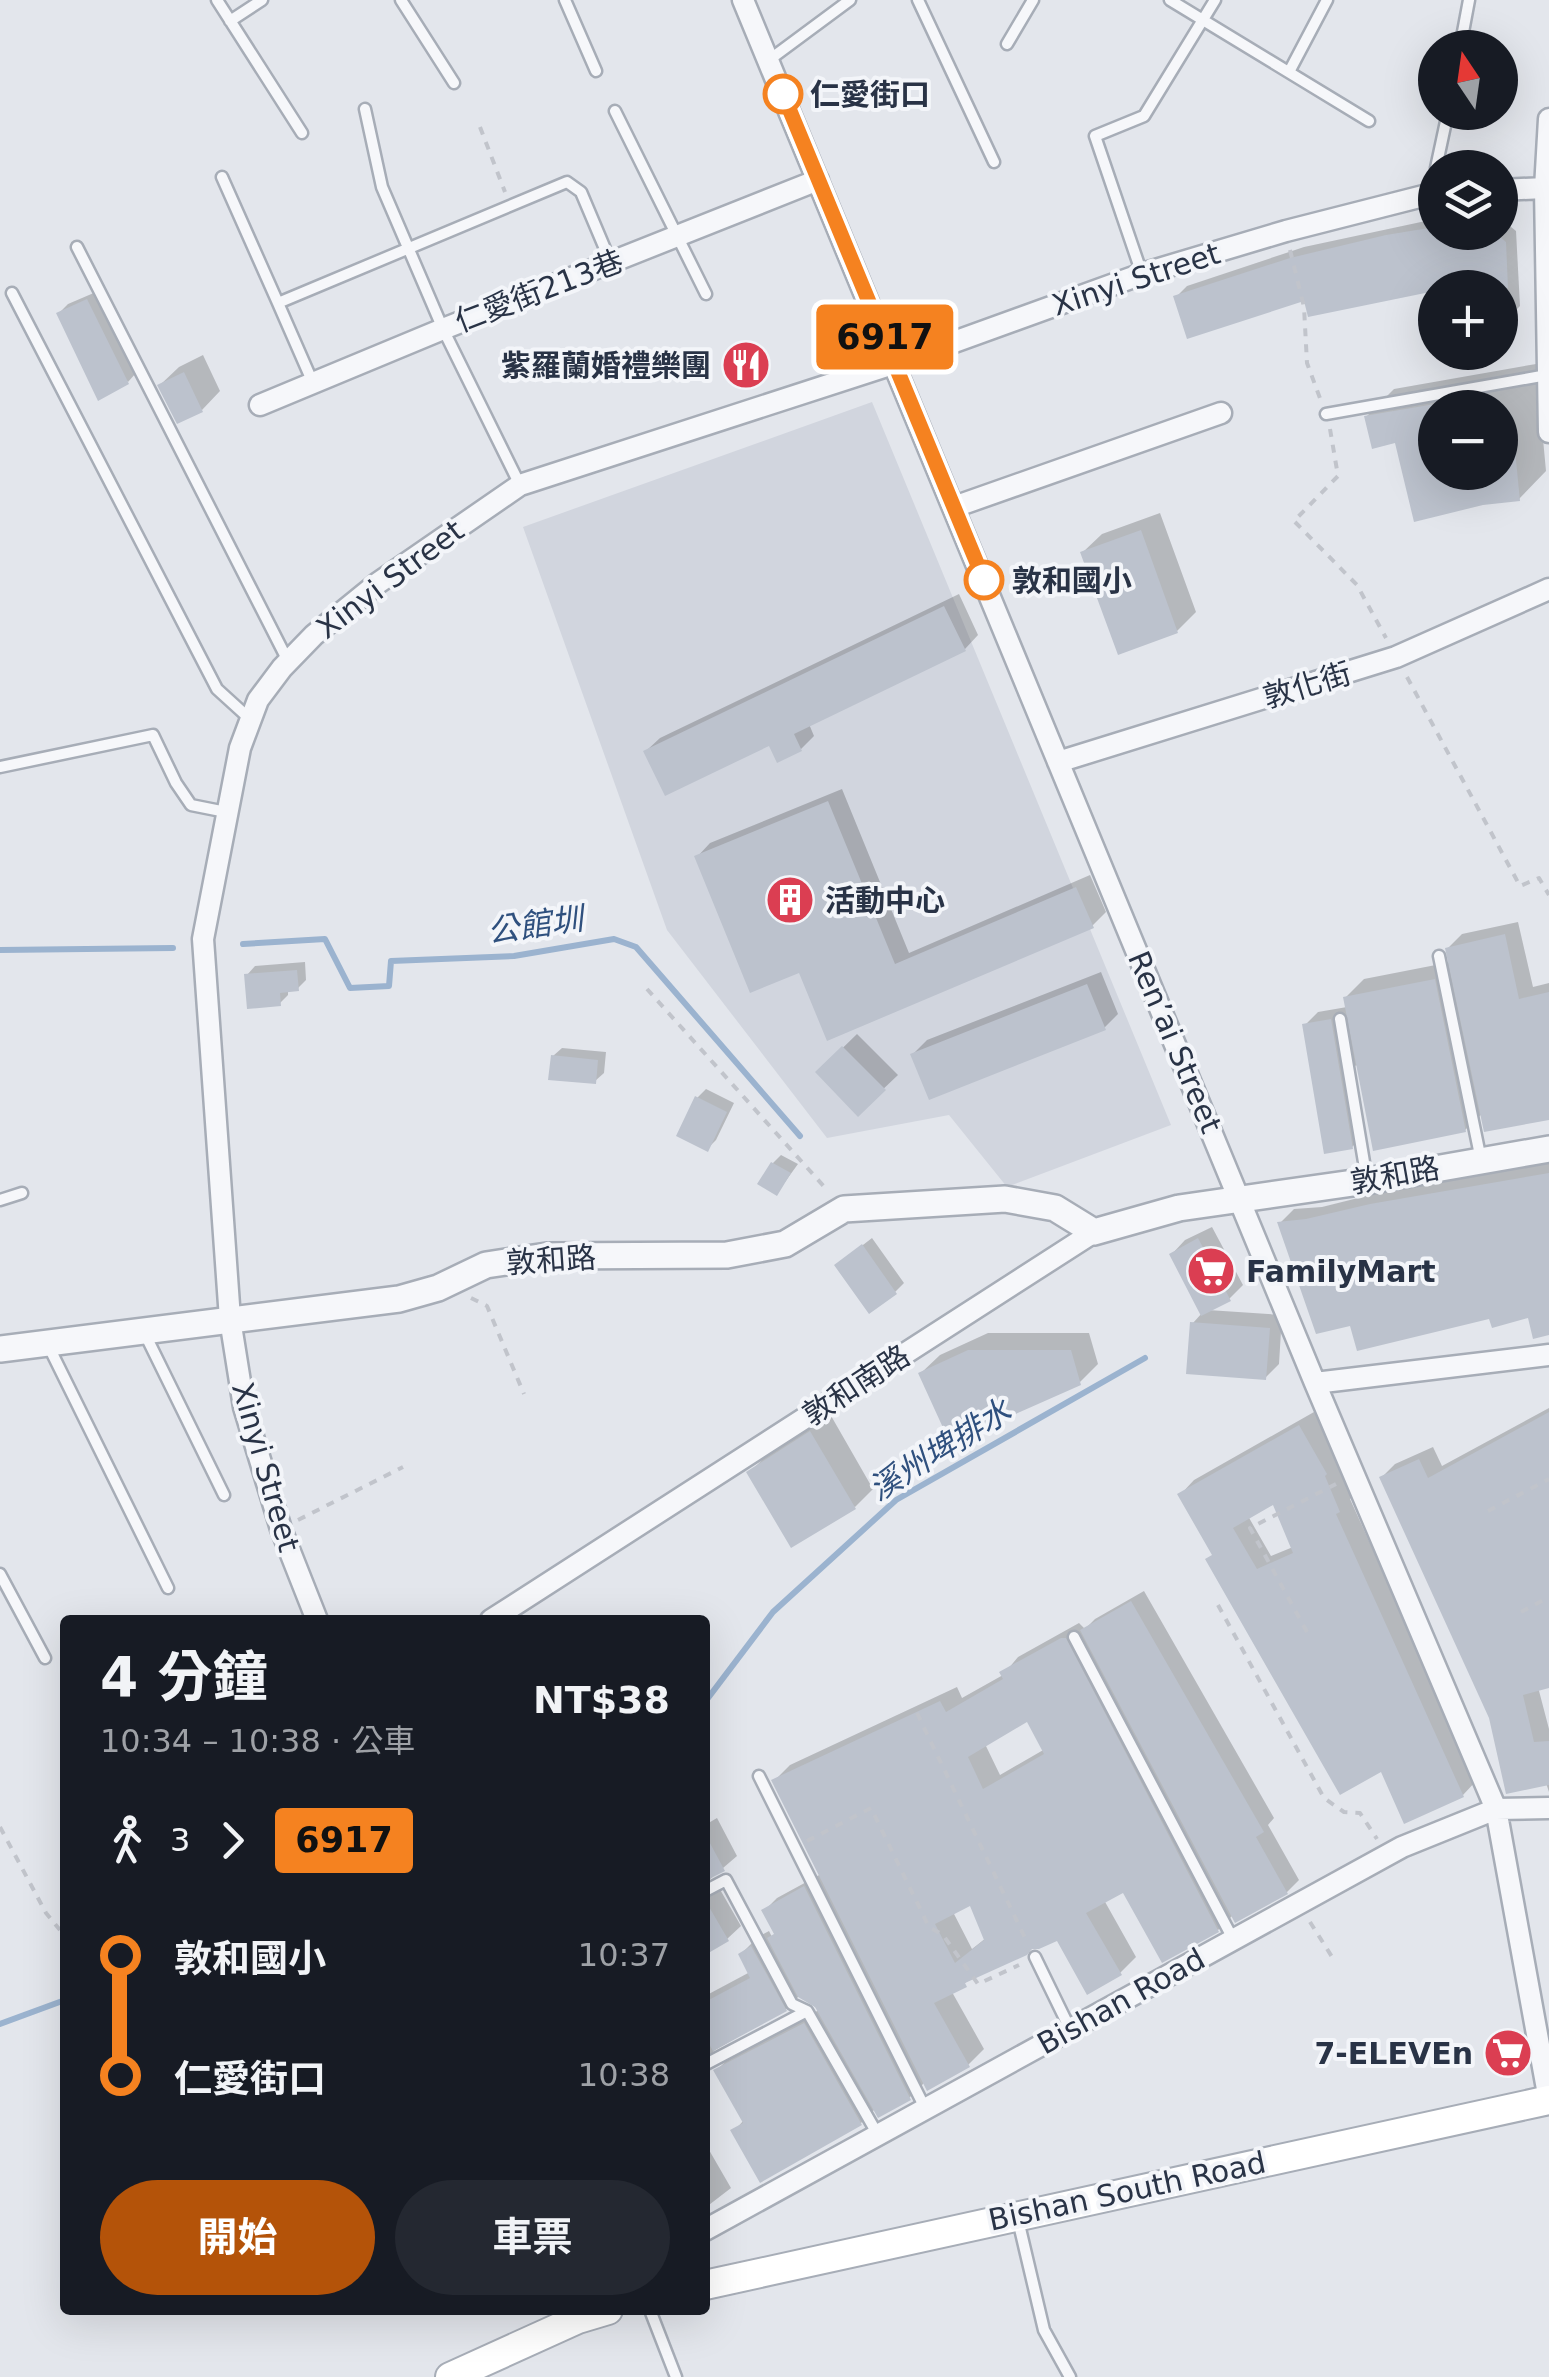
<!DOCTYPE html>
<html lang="zh-TW">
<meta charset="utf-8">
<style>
:root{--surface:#171b24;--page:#242831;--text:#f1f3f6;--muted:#9ea1a6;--accent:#b45309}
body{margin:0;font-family:"DejaVu Sans","Noto Sans TC",sans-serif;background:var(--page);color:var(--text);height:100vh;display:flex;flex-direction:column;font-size:38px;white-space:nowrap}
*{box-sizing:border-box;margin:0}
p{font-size:32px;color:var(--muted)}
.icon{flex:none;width:55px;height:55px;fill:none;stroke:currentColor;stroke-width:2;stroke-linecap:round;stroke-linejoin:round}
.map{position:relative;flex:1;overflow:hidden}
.panel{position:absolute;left:60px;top:1615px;width:650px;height:700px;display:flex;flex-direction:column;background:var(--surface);border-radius:10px;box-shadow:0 10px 40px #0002}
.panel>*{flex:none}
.badge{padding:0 20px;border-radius:8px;font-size:35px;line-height:65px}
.needle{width:65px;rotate:347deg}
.tools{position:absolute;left:1418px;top:30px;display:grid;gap:20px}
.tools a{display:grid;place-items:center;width:100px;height:100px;border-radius:50%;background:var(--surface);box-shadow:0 10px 40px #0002;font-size:50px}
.map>.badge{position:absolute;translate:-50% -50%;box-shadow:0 0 0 5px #fff}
.legs{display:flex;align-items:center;gap:15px;height:110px;padding:0 40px;font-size:32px}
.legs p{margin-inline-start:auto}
.summary{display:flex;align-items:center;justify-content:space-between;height:170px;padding:0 40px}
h1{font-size:55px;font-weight:700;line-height:75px}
.button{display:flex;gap:20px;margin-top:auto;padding:20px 40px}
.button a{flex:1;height:115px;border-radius:60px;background:var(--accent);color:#fff;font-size:40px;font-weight:700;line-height:115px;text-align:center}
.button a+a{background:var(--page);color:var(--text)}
ul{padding:0 40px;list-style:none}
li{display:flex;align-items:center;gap:35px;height:120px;font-size:38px}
li i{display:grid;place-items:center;width:15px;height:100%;margin:0 12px;background:currentColor}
li i::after{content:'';width:25px;height:25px;margin:-12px;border:8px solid;border-radius:50%;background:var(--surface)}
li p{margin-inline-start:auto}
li:first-child i{background:linear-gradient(#0000 50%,currentColor 0)}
li:last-child i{background:linear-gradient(currentColor 50%,#0000 0)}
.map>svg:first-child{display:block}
</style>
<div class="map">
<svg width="1549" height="2377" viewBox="0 0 1549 2377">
<rect width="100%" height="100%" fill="#e3e6ec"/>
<path fill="#d1d5de" d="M872 402 1171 1125 1007 1187 949 1115 827 1138 667 930 523 527Z"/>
<path fill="#0003" fill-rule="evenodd" d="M1500 218 1516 231 1520 306 1509 317H1500V288H1435L1306 297H1176L1187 286 1304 247 1435 219V232H1500Z
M96 292 136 373 128 382 59 313 68 304Z
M203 355 220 391 202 410 160 385 179 367Z
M1536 364 1546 471 1519 499 1482 502 1416 519 1397 440 1366 417 1394 389ZM1435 408H1500V472H1435Z
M1160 513 1196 612 1177 631 1083 552 1102 534Z
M959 594 978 635 965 649 809 724 814 736 801 749 770 743 646 751 660 738Z
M842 789 909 953 1090 875 1106 912 1092 926 829 1037 800 970 697 857 710 843Z
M1518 922 1533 987 1549 983V1118L1483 1113 1465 1130 1359 1065 1354 1066 1366 1133 1352 1147 1305 1025 1318 1012 1347 1007 1345 998 1364 979 1451 962 1448 948 1462 934Z
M305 962 306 980 297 989 288 990V995L279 1004 247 975 255 966Z
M1101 972 1118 1014 1104 1028 913 1054 927 1040Z
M857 1034 898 1075 858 1113 818 1072Z
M562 1048 606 1052 604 1073 595 1081 553 1056Z
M706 1089 734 1103 716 1140 707 1149 697 1098Z
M781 1155 798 1164 777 1193 773 1163Z
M1549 1162V1332L1529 1315 1352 1323 1280 1223 1294 1209 1322 1207 1386 1191Z
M1212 1227 1243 1285 1229 1299 1208 1310 1282 1315 1279 1364 1265 1378 1193 1323 1202 1313 1172 1254 1185 1240Z
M872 1238 904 1283 895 1292 837 1265Z
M988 1333H1089L1098 1364 1080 1382 921 1373 940 1355Z
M1549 1408V1679L1527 1645 1549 1729V1792L1546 1783 1491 1717 1382 1477 1395 1464 1433 1447 1442 1466Z
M1314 1412 1340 1458 1353 1496 1350 1499 1477 1780 1463 1795 1406 1820 1382 1768 1214 1554 1180 1495 1194 1480ZM1274 1502 1293 1547 1271 1556 1248 1516Z
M830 1414 873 1489 855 1507 750 1472 768 1454Z
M1144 1591 1274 1818 1268 1825 1299 1880 1287 1892 1236 1920 1233 1915 1218 1930 1124 1889 1104 1900 1136 1957 1120 1973 1059 1938 1031 1947 975 1976 952 1992 984 2049 968 2065 925 2082 909 2098 876 2108 861 2123 734 2131 744 2120 716 2071 730 2057 819 2010 800 1995 786 2009 715 2050 705 2060V1996L750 1972 741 1954 758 1937 769 1931 772 1937 776 1932 764 1911 777 1898 821 1874 774 1781 790 1765 957 1687 962 1698 1003 1675 1018 1657 1079 1623 1085 1629 1095 1619ZM1028 1719 1045 1749 1000 1775 985 1744ZM972 1903 986 1938 972 1949 953 1912Z
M717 1818 737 1856 709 1880 718 1886 741 1926 727 1939 705 1952V1825Z
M705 2143 731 2188 705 2208Z"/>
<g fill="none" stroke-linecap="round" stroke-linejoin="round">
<path stroke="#9bb3cf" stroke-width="6" d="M243 944 325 939 350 988 389 986 391 961 514 956 614 939 636 947 800 1136
M0 950 173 948
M705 1702 773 1612 896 1500 1145 1358
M0 2024 65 2000"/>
</g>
<path fill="#bcc2cd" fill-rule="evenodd" d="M1435 227V232H1494L1506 242 1508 288H1435V291L1308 317 1304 301 1187 339 1173 296 1290 258 1386 235Z
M87 299 129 384 98 401 56 313Z
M184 372 203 412 177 424 157 385Z
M1435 404V436L1428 438 1435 472H1500V430H1513L1520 501 1483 505 1414 522 1395 443 1372 449 1364 416Z
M1141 530 1178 633 1118 655 1080 552Z
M944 606 966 651 794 734 802 751 777 763 769 746 665 796 643 751Z
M828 801 895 964 1076 887 1094 928 827 1041 799 973 750 993 694 856Z
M1505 934 1519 999 1549 992V1120L1484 1132 1445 948Z
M297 970 299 991 280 993 281 1006 247 1009 244 974Z
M1435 979 1466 1132 1373 1151 1343 997Z
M1087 984 1106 1030 929 1100 910 1054Z
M1331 1019 1353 1149 1324 1154 1302 1024Z
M842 1046 886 1090 858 1117 815 1072Z
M551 1055 598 1060 596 1084 548 1080Z
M695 1096 727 1112 708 1152 676 1136Z
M771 1162 791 1173 777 1196 757 1184Z
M1549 1173V1335L1533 1339 1528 1318 1492 1328 1489 1319 1357 1351 1350 1326 1316 1334 1277 1222 1306 1219 1370 1204Z
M1198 1238 1231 1301 1201 1316 1169 1254Z
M862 1244 897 1294 869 1314 834 1265Z
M1190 1322 1270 1328 1266 1380 1186 1374Z
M968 1350H1071L1081 1385 950 1443 918 1373Z
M1549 1412V1688L1523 1695 1534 1742 1549 1741V1785L1506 1794 1489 1718 1379 1477 1419 1459 1428 1478Z
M1299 1425 1327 1474 1325 1476 1340 1512 1336 1514 1464 1797 1404 1824 1381 1772 1340 1795 1205 1559 1212 1555 1177 1494ZM1273 1505 1293 1553 1257 1569 1233 1528Z
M810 1431 856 1509 791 1548 746 1472Z
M1131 1601 1264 1832 1256 1837 1288 1894 1235 1923 1080 1630Z
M1061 1638H1066L1219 1932 1162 1963 1123 1893 1086 1913 1122 1975 1087 1995 1057 1941 1039 1949H1032L1027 1955 965 1983 967 1987 934 2003 970 2067 927 2091 771 1780 940 1701 946 1712 1003 1679 999 1672ZM1027 1722 1044 1754 983 1789 968 1757ZM970 1906 984 1940 955 1963 935 1924Z
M705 1834 725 1871 705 1881Z
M804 1886 911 2100 878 2118 815 2007 798 1997 767 1938 774 1934 761 1910Z
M705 1900 729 1941 705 1955Z
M751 1946 787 2011 713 2051 705 2037V2002L750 1978 738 1954Z
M804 2023 862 2125 760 2183 730 2130 743 2123 713 2070Z"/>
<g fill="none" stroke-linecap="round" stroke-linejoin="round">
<g stroke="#a7adb7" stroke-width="15">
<path id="service" d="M217 0 302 133
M401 0 454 83
M565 0 596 71
M918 0 994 162
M1170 0 1369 121
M230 21 262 0
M1007 44 1033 0
M1460 48 1469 0
M769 60 850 0
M1289 72 1327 0
M365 109 382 187 443 329 520 485
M615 111 706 294
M1436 168 1448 112
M222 177 278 303 567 182 581 192 611 263
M77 247 288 661
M1142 274 1095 136 1144 116 1215 0
M12 293 217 689 250 719
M278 303 313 383
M1326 414 1547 375
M0 767 153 735 176 783 191 805 226 812
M1439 956 1481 1160
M1340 1019 1367 1180
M0 1200 22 1193
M143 1330 224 1495
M47 1343 168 1588
M0 1574 45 1658
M1074 1637 1233 1939
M759 1776 925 2108
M705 1891 726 1880 792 2004 807 2011 878 2135
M1035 1957 1070 2029
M706 2064 807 2011
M1018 2220 1044 2330 1070 2377
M650 2310 676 2377"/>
</g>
<g stroke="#a7adb7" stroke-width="25">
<path id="minor" d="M743 0 1315 1383 1496 1809 1549 2100
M1549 119 1545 188 1549 432
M1500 190 1545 188
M260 405 443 329 818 180
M954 507 1221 413
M1058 762 1396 657 1549 589
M1315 1383 1549 1355
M317 1620 281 1529 244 1407 230 1319 203 939 240 748 258 700 282 668 314 635 378 583 520 485 896 363 1142 274 1286 231 1435 193
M491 1620 1094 1232
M705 2230 1402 1847 1496 1809 1549 1808"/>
</g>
<g stroke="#a7adb7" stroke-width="30">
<path id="tertiary" d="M0 1349 399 1299 438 1288 486 1265 547 1256 727 1255 785 1244 844 1209 1005 1199 1055 1208 1094 1232 1179 1208 1367 1181 1549 1149"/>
</g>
<g stroke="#a7adb7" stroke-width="32">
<path id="secondary" d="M705 2285 1549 2100
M450 2377 578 2319 608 2310"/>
</g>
<path stroke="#c1c4cb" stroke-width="4" stroke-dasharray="8 8" stroke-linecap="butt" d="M480 127 505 192
M1290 250 1304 307 1307 363 1321 401
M1330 429 1338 476 1294 521 1357 585 1386 638
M1407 677 1520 886 1539 878 1549 895
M647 989 828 1191
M471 1298 487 1306 524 1394
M1488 1511 1549 1479
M298 1520 403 1467
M1218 1605 1324 1798 1344 1812 1360 1813 1377 1839
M1521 1612 1549 1597
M1307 1632 1250 1528 1336 1484
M917 1713 1027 1942
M0 1827 46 1913 60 1930
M807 1841 871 1808 929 1927 943 1935 978 1984 1019 1965
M1310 1922 1334 1960"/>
<use href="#service" stroke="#f6f7fa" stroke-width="10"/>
<use href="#minor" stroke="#f6f7fa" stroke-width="20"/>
<use href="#tertiary" stroke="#f6f7fa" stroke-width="25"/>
<use href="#secondary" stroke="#fff" stroke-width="28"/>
</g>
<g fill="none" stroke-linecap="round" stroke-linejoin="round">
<g stroke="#fff" stroke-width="22">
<path id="line-1" d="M783 94 984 580"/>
</g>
<use href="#line-1" stroke="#f58220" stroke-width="15"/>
</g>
<defs>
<g id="restaurant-disc" transform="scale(2.5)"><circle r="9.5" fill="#db3e52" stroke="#f3f5f9"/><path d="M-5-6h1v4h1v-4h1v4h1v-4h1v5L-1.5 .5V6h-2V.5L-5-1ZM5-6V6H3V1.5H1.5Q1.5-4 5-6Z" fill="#fff"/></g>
<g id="building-disc" transform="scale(2.5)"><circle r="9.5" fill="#db3e52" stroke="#f3f5f9"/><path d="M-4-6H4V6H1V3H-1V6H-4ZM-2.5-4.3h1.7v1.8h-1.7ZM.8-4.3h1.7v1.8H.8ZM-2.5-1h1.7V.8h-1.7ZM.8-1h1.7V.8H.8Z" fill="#fff"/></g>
<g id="supermarket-disc" transform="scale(2.5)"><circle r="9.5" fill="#db3e52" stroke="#f3f5f9"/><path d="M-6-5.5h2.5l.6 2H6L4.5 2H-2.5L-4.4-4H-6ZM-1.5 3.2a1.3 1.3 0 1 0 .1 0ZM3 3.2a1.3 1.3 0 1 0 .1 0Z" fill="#fff"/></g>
</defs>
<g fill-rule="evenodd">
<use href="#restaurant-disc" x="746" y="365"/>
<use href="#building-disc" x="790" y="900"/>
<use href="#supermarket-disc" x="1211" y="1271"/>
<use href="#supermarket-disc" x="1508" y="2053"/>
</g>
<g fill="#fff" stroke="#f58220" stroke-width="5">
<circle cx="783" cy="94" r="18"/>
<circle cx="984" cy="580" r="18"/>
</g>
<g text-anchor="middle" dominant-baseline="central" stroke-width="8" stroke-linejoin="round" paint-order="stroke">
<g font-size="30" font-weight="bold" fill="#293346" stroke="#f3f5f9" text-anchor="start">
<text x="810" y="94">仁愛街口</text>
<text x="1012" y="580">敦和國小</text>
</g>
<g font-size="30" fill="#293346" stroke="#f3f5f9">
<text transform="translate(1136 279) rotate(-18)">Xinyi Street</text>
<text transform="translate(539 291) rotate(-21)">仁愛街213巷</text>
<text transform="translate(390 579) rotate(-37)">Xinyi Street</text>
<text transform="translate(1307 685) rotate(-17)">敦化街</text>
<text transform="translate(1175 1042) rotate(67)">Ren’ai Street</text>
<text transform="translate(1395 1175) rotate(-10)">敦和路</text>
<text transform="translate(551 1260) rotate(-4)">敦和路</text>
<text transform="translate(856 1385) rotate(-33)">敦和南路</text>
<text transform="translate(266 1467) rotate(74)">Xinyi Street</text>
<text transform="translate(1121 2001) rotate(-29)">Bishan Road</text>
<text transform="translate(1127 2191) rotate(-12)">Bishan South Road</text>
</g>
<g font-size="30" font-weight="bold" fill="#293346" stroke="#f3f5f9" text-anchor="end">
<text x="711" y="365">紫羅蘭婚禮樂團</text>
<text x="825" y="900" text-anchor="start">活動中心</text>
<text x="1246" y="1271" text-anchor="start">FamilyMart</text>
<text x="1473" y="2053">7-ELEVEn</text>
</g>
<g font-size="32" font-style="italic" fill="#2f507e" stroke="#f3f5f9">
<text transform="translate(535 925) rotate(-8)">公館圳</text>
<text transform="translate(940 1450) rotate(-32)">溪州埤排水</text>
</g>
</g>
</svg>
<div class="tools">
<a><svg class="needle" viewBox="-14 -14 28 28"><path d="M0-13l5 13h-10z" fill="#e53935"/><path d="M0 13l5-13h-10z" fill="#9ea1a6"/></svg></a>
<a><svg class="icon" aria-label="layers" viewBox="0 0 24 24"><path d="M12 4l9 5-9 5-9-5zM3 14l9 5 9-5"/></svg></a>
<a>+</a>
<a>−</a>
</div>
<b class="badge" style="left:885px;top:337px;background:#f58220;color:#111">6917</b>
<section class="panel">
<div class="summary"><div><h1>4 分鐘</h1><p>10:34 – 10:38 · 公車</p></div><b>NT$38</b></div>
<div class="legs"><svg class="icon" aria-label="walk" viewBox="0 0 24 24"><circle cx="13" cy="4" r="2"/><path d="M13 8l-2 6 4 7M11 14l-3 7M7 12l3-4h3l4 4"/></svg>3<svg class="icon" aria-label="forward" viewBox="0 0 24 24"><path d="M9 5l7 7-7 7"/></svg><b class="badge" style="background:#f58220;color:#111">6917</b></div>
<ul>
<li><i style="color:#f58220"></i><b>敦和國小</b><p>10:37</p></li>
<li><i style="color:#f58220"></i><b>仁愛街口</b><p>10:38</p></li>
</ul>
<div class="button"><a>開始</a><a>車票</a></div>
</section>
</div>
